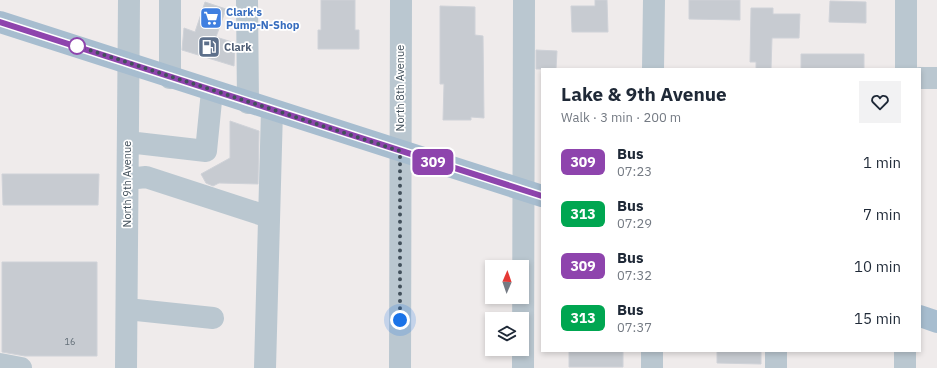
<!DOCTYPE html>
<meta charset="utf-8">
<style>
:root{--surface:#fff;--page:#f2f2f3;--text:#1f2937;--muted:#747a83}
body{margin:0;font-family:"IBM Plex Sans",sans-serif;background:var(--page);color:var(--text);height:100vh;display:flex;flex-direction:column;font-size:15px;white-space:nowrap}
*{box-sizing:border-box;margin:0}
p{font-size:13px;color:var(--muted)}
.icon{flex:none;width:22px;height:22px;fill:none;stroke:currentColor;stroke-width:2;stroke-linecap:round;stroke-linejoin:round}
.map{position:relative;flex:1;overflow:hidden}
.sheet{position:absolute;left:541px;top:68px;width:380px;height:284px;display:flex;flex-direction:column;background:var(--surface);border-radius:0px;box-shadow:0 2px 6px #0003}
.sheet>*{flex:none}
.badge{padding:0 8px;border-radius:6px;font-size:14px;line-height:26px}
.needle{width:26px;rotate:2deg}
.controls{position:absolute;left:485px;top:260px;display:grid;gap:8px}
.controls a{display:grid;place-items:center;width:44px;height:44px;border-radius:0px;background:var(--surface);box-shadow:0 2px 6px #0003;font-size:20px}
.you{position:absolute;width:20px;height:20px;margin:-10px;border:3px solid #fff;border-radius:50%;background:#1a73e8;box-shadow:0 0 0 6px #1a73e833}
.map>.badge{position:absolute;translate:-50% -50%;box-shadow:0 0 0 2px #fff}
.round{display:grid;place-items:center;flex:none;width:42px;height:42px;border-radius:0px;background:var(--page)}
.headline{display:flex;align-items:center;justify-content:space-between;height:68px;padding:0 20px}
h1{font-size:19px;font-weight:800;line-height:30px}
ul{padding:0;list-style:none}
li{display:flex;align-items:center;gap:12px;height:52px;padding:0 20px}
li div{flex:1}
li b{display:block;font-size:15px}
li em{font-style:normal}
li .badge{min-width:44px;font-weight:700;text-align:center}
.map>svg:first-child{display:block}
</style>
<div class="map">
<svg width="937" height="368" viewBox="0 0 937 368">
<rect width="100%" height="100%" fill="#efebeb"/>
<path fill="#c7cbd1" stroke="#cfd2d8" d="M321 0H355V30H359V49H318V30H321Z
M595 0H607L608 32H572L571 6H595Z
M689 0H740V20L689 19Z
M830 1 866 2V23L829 22Z
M205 2 226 9 216 37 235 43 234 66 182 50 184 28 195 32Z
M440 6 475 7V35L483 36 484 118 471 117V120H443L444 84H440Z
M751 8H773V14H800L799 38H772L771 69H756V62H750Z
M536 50 557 51 556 69H536Z
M801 54H864V69H801Z
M230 121 259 131 258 184 219 183 213 186 206 183 201 174 230 158Z
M2 174H99L98 205H3Z
M2 262H97V356H25L2 352Z
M569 351H623V367H569Z
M717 351H761V364L717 363Z"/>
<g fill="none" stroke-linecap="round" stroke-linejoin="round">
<path stroke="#bac7d0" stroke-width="22" d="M170 0V78
M247 0 248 103
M653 69 654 0
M906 69V0
M920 78H937
M128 142 206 151 212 91
M128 179 146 177 269 217
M127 309 213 318
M905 351V368
M0 364 21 368
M126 368 129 0
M265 368 272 110
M400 368 401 0
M523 368 524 1
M652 368V351
M776 368V351"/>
<path stroke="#a7bdcf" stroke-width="22" d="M0 22 542 196
M920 316 937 322"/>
</g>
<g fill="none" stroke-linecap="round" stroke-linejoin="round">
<g stroke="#fff" stroke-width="9">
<path id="line" d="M0 22 542 196"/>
</g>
<use href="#line" stroke="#8e44ad" stroke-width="6"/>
<path stroke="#42505b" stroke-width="4" stroke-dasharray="0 7.2" d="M77 46 400 151V320"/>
</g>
<defs>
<g id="supermarket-square" transform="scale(1.15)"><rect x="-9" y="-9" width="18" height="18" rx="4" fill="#3f7fe0" stroke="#fff"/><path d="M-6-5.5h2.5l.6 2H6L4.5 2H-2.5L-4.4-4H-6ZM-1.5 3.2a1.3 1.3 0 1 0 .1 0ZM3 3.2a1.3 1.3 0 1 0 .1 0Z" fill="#fff"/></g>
<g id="fuel-square" transform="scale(1.15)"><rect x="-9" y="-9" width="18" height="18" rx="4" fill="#5c6f8a" stroke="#fff"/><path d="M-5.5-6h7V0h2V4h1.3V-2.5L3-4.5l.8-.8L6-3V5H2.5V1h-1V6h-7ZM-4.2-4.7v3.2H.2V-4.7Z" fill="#fff"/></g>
</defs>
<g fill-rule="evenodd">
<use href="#supermarket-square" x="211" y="18"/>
<use href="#fuel-square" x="209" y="47"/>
</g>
<circle fill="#fff" stroke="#8e44ad" stroke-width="2" cx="77" cy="46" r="8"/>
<g text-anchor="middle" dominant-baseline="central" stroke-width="3.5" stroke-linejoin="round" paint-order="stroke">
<g font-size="9" fill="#636f78">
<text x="70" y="341">16</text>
</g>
<g font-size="11" font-weight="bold" fill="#366cbe" stroke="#fff" text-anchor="start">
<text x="226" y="12">Clark's<tspan x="226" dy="13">Pump-N-Shop</tspan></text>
</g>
<g font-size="11" font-weight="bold" fill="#4e5e75" stroke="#fff" text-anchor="start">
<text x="224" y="47">Clark</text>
</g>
<g font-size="11" fill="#42505b" stroke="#fff">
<text transform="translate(400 88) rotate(-90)">North 8th Avenue</text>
<text transform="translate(127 184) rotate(-90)">North 9th Avenue</text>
</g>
</g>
</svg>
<div class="controls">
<a><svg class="needle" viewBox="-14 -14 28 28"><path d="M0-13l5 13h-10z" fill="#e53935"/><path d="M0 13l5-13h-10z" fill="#747a83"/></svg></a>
<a><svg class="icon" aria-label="layers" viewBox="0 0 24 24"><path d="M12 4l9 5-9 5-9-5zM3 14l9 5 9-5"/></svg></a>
</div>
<div class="you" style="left:400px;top:320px"></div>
<b class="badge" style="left:433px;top:162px;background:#8e44ad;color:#fff">309</b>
<section class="sheet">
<div class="headline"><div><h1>Lake &amp; 9th Avenue</h1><p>Walk · 3 min · 200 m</p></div><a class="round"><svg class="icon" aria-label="heart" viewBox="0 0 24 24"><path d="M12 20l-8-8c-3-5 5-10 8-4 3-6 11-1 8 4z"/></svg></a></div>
<ul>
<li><span class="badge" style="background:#8e44ad;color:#fff">309</span><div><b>Bus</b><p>07:23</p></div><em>1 min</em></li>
<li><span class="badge" style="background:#00a651;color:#fff">313</span><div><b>Bus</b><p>07:29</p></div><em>7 min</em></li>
<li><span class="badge" style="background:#8e44ad;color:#fff">309</span><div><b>Bus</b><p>07:32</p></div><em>10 min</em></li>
<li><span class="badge" style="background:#00a651;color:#fff">313</span><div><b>Bus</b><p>07:37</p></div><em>15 min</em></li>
</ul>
</section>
</div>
